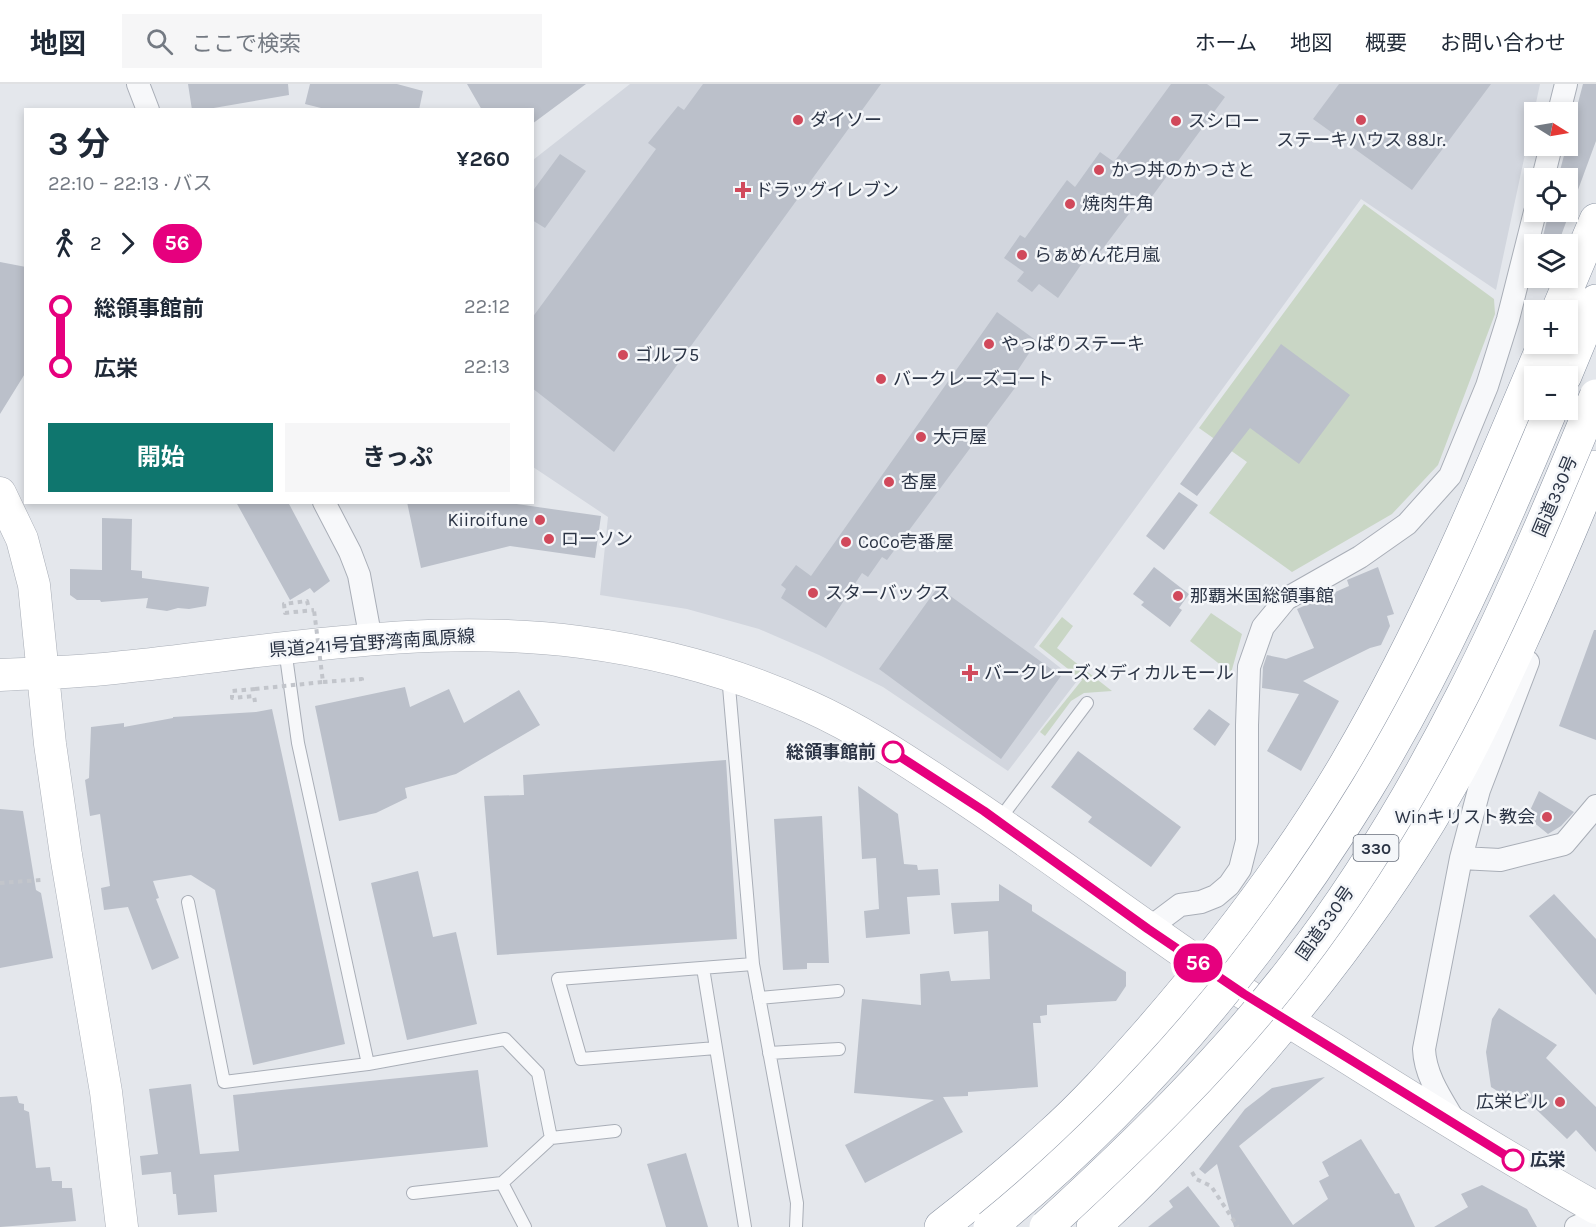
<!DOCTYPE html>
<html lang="ja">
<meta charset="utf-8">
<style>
:root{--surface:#fff;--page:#f6f6f7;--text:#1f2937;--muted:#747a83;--line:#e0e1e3;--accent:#0f766e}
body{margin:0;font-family:Karla,"Noto Sans JP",sans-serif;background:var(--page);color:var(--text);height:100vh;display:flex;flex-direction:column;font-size:22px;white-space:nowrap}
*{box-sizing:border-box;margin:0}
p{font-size:20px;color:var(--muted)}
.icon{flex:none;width:33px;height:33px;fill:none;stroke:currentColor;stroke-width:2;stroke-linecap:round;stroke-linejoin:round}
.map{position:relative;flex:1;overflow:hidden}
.details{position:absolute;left:24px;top:24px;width:510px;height:396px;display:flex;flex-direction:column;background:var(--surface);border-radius:0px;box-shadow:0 3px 9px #0003}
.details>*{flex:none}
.badge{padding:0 12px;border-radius:20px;font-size:21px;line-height:39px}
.needle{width:39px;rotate:101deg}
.tools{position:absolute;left:1524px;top:18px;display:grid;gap:12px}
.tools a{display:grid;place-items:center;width:54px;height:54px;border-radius:0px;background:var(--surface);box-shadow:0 3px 9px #0003;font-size:30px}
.map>.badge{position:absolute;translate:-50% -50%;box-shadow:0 0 0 3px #fff}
.legs{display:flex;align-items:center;gap:9px;height:66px;padding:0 24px;font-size:20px}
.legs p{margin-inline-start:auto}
.head{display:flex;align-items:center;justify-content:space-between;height:102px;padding:0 24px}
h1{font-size:33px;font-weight:700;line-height:45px}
.primary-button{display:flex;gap:12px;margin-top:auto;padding:12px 24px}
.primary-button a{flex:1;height:69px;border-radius:0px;background:var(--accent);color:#fff;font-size:24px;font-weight:700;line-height:69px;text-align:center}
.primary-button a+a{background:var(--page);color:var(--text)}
ul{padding:0 24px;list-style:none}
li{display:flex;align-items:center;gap:21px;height:60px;font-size:22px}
li i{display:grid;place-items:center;width:9px;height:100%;margin:0 8px;background:currentColor}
li i::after{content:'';width:15px;height:15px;margin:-8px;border:4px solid;border-radius:50%;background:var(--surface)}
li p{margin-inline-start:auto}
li:first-child i{background:linear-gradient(#0000 50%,currentColor 0)}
li:last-child i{background:linear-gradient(currentColor 50%,#0000 0)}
header{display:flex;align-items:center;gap:36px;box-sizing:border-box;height:84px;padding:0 30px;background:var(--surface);border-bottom:2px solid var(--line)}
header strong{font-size:28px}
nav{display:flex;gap:33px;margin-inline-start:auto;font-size:21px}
.search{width:420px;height:54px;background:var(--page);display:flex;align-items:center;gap:15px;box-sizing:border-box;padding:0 21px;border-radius:0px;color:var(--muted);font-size:22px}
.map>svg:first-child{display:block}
</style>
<header>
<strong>地図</strong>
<div class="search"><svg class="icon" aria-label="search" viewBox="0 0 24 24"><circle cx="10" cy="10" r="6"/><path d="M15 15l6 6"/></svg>ここで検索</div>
<nav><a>ホーム</a><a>地図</a><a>概要</a><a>お問い合わせ</a></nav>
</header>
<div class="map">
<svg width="1596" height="1143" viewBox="0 0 1596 1143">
<rect width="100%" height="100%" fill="#e4e7ec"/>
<path fill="#d2d6de" d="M630 0H1540L1496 206 1361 115 1034 563 1077 597 1008 687 883 603 819 571 759 545 687 525 600 511 608 433 533 383V76Z"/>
<path fill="#c9d6c5" d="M1364 120 1494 215 1495 230 1438 381 1392 430 1292 488 1209 429 1247 378 1199 344Z
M1211 529 1242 550 1231 589 1190 557Z
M1062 533 1073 542 1057 564 1112 607 1084 609 1071 617 1045 652 1040 648 1082 596 1039 562Z"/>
<path fill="#bbc0ca" d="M188 0H288L289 11 202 26H192Z
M310 0H397L423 7 419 26H329L305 20Z
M467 0H586L532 40V26H482Z
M703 0H881L614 368 532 304V234L656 65 648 59 678 22 684 26Z
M1171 0H1207L1225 13 1145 122 1138 118 1101 167 1094 162 1058 214 1039 200 1032 208 1017 197 1024 188 1004 174 1020 151 1025 154 1067 96 1075 103 1100 68 1114 78Z
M1339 0H1491L1412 106 1313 35Z
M1583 0H1596V57L1558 160H1541L1549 128H1568V94H1558Z
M560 70 586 87 545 144 532 136V108Z
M0 178 26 183V288L0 330Z
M997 228 1037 257 1016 289 1023 293 887 476 882 473 868 493 862 489 826 544 781 514 786 505 781 501 796 481 811 492Z
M1281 260 1350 311 1299 380 1250 344 1197 412 1180 400Z
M1179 408 1198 421 1164 466 1146 452Z
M236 418H288L330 497 314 509 310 504 290 516Z
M407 418H502L601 432 595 474 510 462 421 484Z
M102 434 132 435 131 486 142 487V494L209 503 206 522 189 525 178 524 167 527 146 524 148 514 101 518 100 516H77L70 511V485L102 486Z
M1154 483 1189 510 1179 524 1182 526 1170 543 1141 521 1144 518 1133 510Z
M1378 483 1394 530 1387 532 1390 542 1381 561 1370 564 1303 597 1339 617 1301 687 1267 667 1299 610 1262 604 1263 583 1267 571 1286 575 1314 564 1297 525 1349 502 1347 496Z
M938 503 1061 592 1001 675 879 585Z
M1594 546H1596V656L1559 642Z
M405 603 410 623 449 605 464 639 519 606 540 641 456 690 405 704 407 714 376 729 339 737 315 622Z
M272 625 345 960 253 981 215 806 191 791 153 797 159 814 156 815 179 874 152 886 128 823 104 826 101 804 110 802 100 730 90 732 85 696 89 694 91 643 124 639V643L173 634V633L256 628Z
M1209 625 1230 640 1215 662 1193 645Z
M1078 667 1181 743 1151 783 1088 738 1092 733 1051 703Z
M726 676 737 855 497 871 484 712 524 711 523 691Z
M858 702 898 730 904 780 917 781 918 786 938 785 940 811 907 813 910 850 866 854 864 827 879 825 876 774 862 775Z
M1539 707 1574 728 1561 742 1548 750 1527 733Z
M0 725 23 727 36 806 41 809 53 874 0 884Z
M822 732 829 879H807V885L783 886 774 735Z
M418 787 433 853 456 848 477 940 407 956 371 799Z
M999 800 1032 821V827L1126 888V902L1116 917 1047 921V931L1040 932 1041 939H1033L1038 1003 968 1008V1012L943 1013 963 1048 865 1099 845 1061 934 1016 854 1009 862 915 921 921 920 890 949 887 951 897 990 895 988 847 954 850 951 819 999 817Z
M1554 810 1596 855V911L1529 832Z
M1499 924 1557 961 1546 974 1596 1023V1068L1576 1046 1567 1055 1517 1007 1510 1015 1491 1003 1486 968 1492 935Z
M478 986 488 1063 214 1091 217 1128 178 1131 176 1110H173L171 1088 142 1091 140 1072 158 1070 149 1005 191 1000 200 1070 239 1067 233 1011Z
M1325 993 1239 1062 1293 1141 1328 1115 1319 1097 1329 1092 1322 1078 1361 1055 1395 1110 1399 1109 1415 1143H1234L1217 1080 1205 1090 1199 1085 1245 1025 1272 1004Z
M17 1012 19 1019 24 1020V1026L29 1028 36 1084 50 1083 52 1097H62V1104H72L76 1137 0 1143V1013Z
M686 1069 708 1143H666L647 1080Z
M1482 1101 1527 1125 1537 1143H1434L1468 1123 1461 1110Z
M1188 1102 1220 1143H1148L1173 1123 1169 1117Z"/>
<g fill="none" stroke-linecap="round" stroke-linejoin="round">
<g stroke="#a9aeb7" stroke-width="14">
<path id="lane" d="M285 565 298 659 368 980 505 955 538 989 551 1054 502 1099 525 1143
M728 591 753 880 797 1119 796 1143
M999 736 1087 619
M188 818 224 998 368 980
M703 884 745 1143
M759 914 838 907
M716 964 581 975 558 895 753 880
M769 969 839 965
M551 1054 615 1047
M413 1109 502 1099"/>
</g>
<g stroke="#a9aeb7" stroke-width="24">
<path id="street" d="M138 0 148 26
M1559 28 1566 0
M1543 94 1551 62
M324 418 350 468 359 491 371 556
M1461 774 1500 776 1564 760 1596 722
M1148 845 1180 821 1201 818 1216 812 1229 801 1240 785 1247 757V641L1249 583 1263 543 1286 515 1360 473 1407 440 1450 392 1487 302 1508 235 1535 128
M1457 1041C1443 1017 1425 993 1424 965L1461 774 1479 706 1528 578
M1576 1143 1596 1134"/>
</g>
<g stroke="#a9aeb7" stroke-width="33">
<path id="secondary" d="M0 409 22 455 34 501 50 660 66 771 106 1008 122 1143
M0 591C41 589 82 588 123 583 274 567 428 538 580 558 659 568 736 589 808 622 857 644 901 673 945 702 1034 760 1118 824 1206 884 1249 914 1295 941 1340 969 1424 1022 1509 1075 1596 1124"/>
</g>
<g stroke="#8b94a3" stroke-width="34">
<path id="highway" d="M1558 226 1596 136
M1565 292 1596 217
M941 1143C978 1114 1014 1084 1049 1052 1084 1021 1116 985 1147 950 1221 865 1290 776 1347 678 1425 545 1485 401 1544 260
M1093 1143C1138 1104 1179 1059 1219 1015 1304 921 1382 821 1445 711 1473 663 1496 612 1519 562 1546 503 1572 444 1596 383"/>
</g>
<path stroke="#c2c5cb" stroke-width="4" stroke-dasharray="4.5 4.5" stroke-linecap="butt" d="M308 521 307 517 284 520 285 529 314 526
M323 598 362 595V601
M255 605 232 607V614L254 612 255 618
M0 799 41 796
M1192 1088 1196 1095 1211 1102 1238 1143"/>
<use href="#lane" stroke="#f7f8fa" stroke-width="12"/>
<use href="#street" stroke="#f7f8fa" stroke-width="22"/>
<use href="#secondary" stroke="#fff" stroke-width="32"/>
<use href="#highway" stroke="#fff" stroke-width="33"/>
<g stroke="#8b94a3" stroke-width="34" stroke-linecap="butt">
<path id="highway-bridge" d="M990 1143C1140 1020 1265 871 1366 706 1439 586 1497 455 1551 326
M1046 1143C1134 1062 1221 978 1294 883 1429 708 1512 515 1596 312"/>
</g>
<path stroke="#c2c5cb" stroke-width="4" stroke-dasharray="4.5 4.5" stroke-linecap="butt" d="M255 605 323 598 314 526"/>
<use href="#highway-bridge" stroke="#fff" stroke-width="33"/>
</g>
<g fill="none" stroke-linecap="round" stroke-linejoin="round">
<g stroke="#fff" stroke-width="14">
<path id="line-1" d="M893 668 984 727 1148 845 1244 910 1513 1076"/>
</g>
<use href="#line-1" stroke="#e6007e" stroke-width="9"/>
</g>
<g fill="#d1495b" stroke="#f4f6f9" stroke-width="2">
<circle cx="798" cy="36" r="6"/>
<circle cx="1361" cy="36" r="6"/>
<circle cx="1176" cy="37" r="6"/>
<circle cx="1099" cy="86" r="6"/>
<path d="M740 97h6v6h6v6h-6v6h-6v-6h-6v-6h6z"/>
<circle cx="1070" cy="120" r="6"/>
<circle cx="1022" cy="171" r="6"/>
<circle cx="989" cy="260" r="6"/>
<circle cx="623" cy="271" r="6"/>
<circle cx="881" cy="295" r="6"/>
<circle cx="921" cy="353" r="6"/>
<circle cx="889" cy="398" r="6"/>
<circle cx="540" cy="436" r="6"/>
<circle cx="549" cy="455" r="6"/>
<circle cx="846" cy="458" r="6"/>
<circle cx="813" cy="509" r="6"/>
<circle cx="1178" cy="512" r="6"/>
<path d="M967 580h6v6h6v6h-6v6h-6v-6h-6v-6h6z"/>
<circle cx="1547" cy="733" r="6"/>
<circle cx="1560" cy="1018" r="6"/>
</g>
<g fill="#fff" stroke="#e6007e" stroke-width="3">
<circle cx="893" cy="668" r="10"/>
<circle cx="1513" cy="1076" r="10"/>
</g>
<g text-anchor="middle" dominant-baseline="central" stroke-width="5" stroke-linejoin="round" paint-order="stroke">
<rect fill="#f4f6f9" stroke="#676e7b" stroke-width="1.5" x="1353.5" y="751" width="45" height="26" rx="4.5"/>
<g font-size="16" font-weight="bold" fill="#2b3445">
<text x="1376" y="764">330</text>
</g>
<g font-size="18" fill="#2b3445" stroke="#f4f6f9" text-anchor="start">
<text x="810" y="36">ダイソー</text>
<text x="1188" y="37">スシロー</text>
<text x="1361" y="56" text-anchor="middle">ステーキハウス 88Jr.</text>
<text x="1111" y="86">かつ丼のかつさと</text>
<text x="755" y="106">ドラッグイレブン</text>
<text x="1082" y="120">焼肉牛角</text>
<text x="1034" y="171">らぁめん花月嵐</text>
<text x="1001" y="260">やっぱりステーキ</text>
<text x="635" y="271">ゴルフ5</text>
<text x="893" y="295">バークレーズコート</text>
<text x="933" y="353">大戸屋</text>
<text x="901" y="398">杏屋</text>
<text x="528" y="436" text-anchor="end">Kiiroifune</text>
<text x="561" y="455">ローソン</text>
<text x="858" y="458">CoCo壱番屋</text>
<text x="825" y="509">スターバックス</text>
<text x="1190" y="512">那覇米国総領事館</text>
<text x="984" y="589">バークレーズメディカルモール</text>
<text x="1535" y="733" text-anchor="end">Winキリスト教会</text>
<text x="1548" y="1018" text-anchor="end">広栄ビル</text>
</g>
<g font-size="18" fill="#2b3445" stroke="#f4f6f9">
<text transform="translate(1555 412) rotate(-67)">国道330号</text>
<text transform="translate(372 559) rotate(-4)">県道241号宜野湾南風原線</text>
<text transform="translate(1325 839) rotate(-55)">国道330号</text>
</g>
<g font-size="18" font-weight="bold" fill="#2b3445" stroke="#f4f6f9" text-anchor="end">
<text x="876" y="668">総領事館前</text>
<text x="1530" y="1076" text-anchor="start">広栄</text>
</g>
</g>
</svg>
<div class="tools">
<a><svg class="needle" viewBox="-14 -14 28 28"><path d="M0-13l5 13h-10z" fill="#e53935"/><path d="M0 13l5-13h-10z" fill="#747a83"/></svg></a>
<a><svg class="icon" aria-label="locate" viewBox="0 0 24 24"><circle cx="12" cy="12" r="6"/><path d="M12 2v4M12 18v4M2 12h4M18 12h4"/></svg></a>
<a><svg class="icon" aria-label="layers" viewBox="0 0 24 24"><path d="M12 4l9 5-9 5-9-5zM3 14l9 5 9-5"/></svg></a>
<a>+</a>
<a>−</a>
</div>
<b class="badge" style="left:1198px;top:879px;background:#e6007e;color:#fff">56</b>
<section class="details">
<div class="head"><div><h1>3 分</h1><p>22:10 – 22:13 · バス</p></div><b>¥260</b></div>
<div class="legs"><svg class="icon" aria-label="walk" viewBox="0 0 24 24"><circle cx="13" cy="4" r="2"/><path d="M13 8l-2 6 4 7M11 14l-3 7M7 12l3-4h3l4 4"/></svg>2<svg class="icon" aria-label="forward" viewBox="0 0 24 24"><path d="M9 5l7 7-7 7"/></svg><b class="badge" style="background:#e6007e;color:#fff">56</b></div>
<ul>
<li><i style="color:#e6007e"></i><b>総領事館前</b><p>22:12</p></li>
<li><i style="color:#e6007e"></i><b>広栄</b><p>22:13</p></li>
</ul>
<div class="primary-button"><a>開始</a><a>きっぷ</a></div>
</section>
</div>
